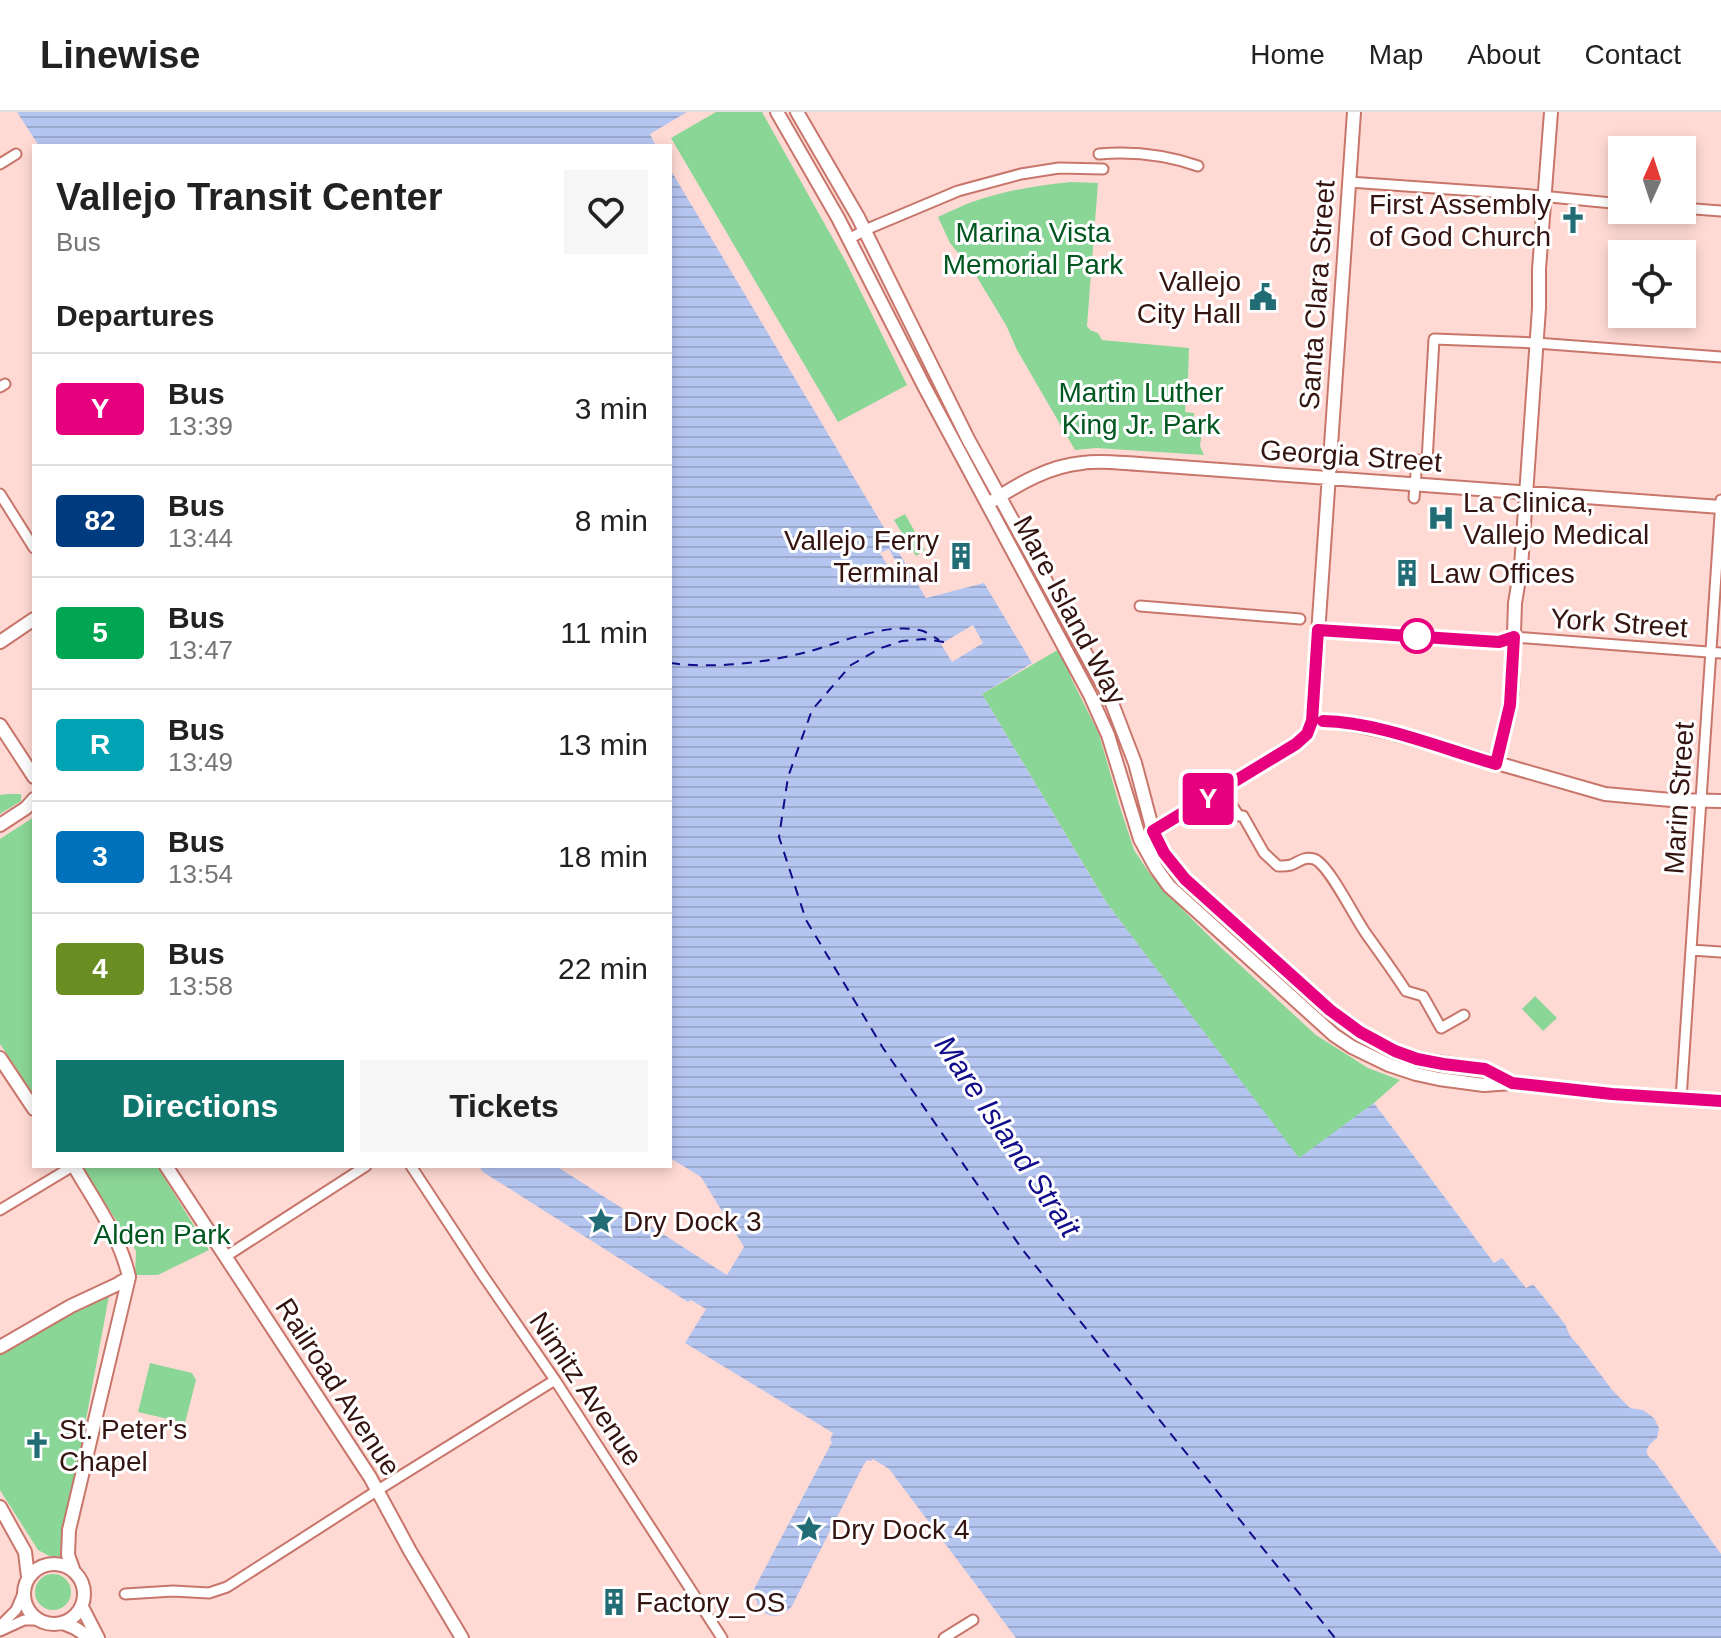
<!DOCTYPE html>
<style>
:root{--surface:#fff;--page:#f6f6f6;--text:#222;--muted:#767676;--line:#e0e0e0;--accent:#0f766e}
body{margin:0;font-family:Arial,sans-serif;background:var(--page);color:var(--text);height:100vh;display:flex;flex-direction:column;font-size:30px;white-space:nowrap}
*{box-sizing:border-box;margin:0}
p{font-size:26px;color:var(--muted)}
.icon{flex:none;width:44px;height:44px;fill:none;stroke:currentColor;stroke-width:2;stroke-linecap:round;stroke-linejoin:round}
.map{position:relative;flex:1;overflow:hidden}
.details{position:absolute;left:32px;top:32px;width:640px;height:1024px;display:flex;flex-direction:column;background:var(--surface);border-radius:0px;box-shadow:0 4px 12px #0003}
.details>*{flex:none}
.badge{padding:0 16px;border-radius:6px;font-size:28px;line-height:52px}
.needle{width:52px;rotate:3deg}
.tools{position:absolute;left:1608px;top:24px;display:grid;gap:16px}
.tools a{display:grid;place-items:center;width:88px;height:88px;border-radius:0px;background:var(--surface);box-shadow:0 4px 12px #0003;font-size:40px}
.map>.badge{position:absolute;translate:-50% -50%;box-shadow:0 0 0 4px #fff}
h2{padding:0 24px;font-size:30px;line-height:72px}
.round{display:grid;place-items:center;flex:none;width:84px;height:84px;border-radius:0px;background:var(--page)}
.summary{display:flex;align-items:center;justify-content:space-between;height:136px;padding:0 24px}
h1{font-size:38px;font-weight:700;line-height:60px}
.primary-button{display:flex;gap:16px;margin-top:auto;padding:16px 24px}
.primary-button a{flex:1;height:92px;border-radius:0px;background:var(--accent);color:#fff;font-size:32px;font-weight:700;line-height:92px;text-align:center}
.primary-button a+a{background:var(--page);color:var(--text)}
ul{padding:0;list-style:none}
li{display:flex;align-items:center;gap:24px;height:112px;padding:0 24px;border-top:2px solid var(--line)}
li div{flex:1}
li b{display:block;font-size:30px}
li em{font-style:normal}
li .badge{min-width:88px;font-weight:700;text-align:center}
header{display:flex;align-items:center;gap:48px;box-sizing:border-box;height:112px;padding:0 40px;background:var(--surface);border-bottom:2px solid var(--line)}
header strong{font-size:38px}
nav{display:flex;gap:44px;margin-inline-start:auto;font-size:28px}
.map>svg:first-child{display:block}
</style>
<header>
<strong>Linewise</strong>
<nav><a>Home</a><a>Map</a><a>About</a><a>Contact</a></nav>
</header>
<div class="map">
<svg width="1721" height="1526" viewBox="0 0 1721 1526">
<defs>
<pattern id="water-rules" width="6" height="5" patternUnits="userSpaceOnUse" patternTransform="scale(2)"><rect width="6" height="5" fill="#b4c5f0"/><path d="M0 2.5h6" fill="none" stroke="#9ba8cd"/></pattern>
</defs>
<rect width="100%" height="100%" fill="#ffdad4"/>
<path fill="#8ad696" d="M716 0H762L846 150 907 273 838 310 671 26Z
M1071 70 1098 71 1087 214 1090 218 1098 221 1102 228 1189 236 1188 266 1185 267 1184 284 1186 285 1185 300 1194 301V306L1205 307V310H1209L1215 321 1202 319 1200 334 1204 343 1096 336 1075 338 1017 238 1006 213 975 162 978 160 966 144 962 146 950 131 938 105C949 100 961 94 972 90 1004 79 1038 73 1071 70Z
M905 402 925 438 916 444 894 408Z
M1061 536 1071 566 1099 622 1119 692 1134 738 1150 762 1186 801 1215 830 1316 923 1368 956 1400 968 1374 991 1299 1047 1106 790 982 582Z
M8 682H21V689L0 702V683Z
M34 705V983L0 932V727Z
M1535 884 1557 906 1543 919 1522 897Z
M81 1054H157L209 1138 158 1163H135L136 1139Z
M102 1182 109 1184 67 1410 61 1430 60 1445 49 1444 38 1438 0 1378V1238Z
M150 1251 192 1261 196 1268 185 1311 138 1300Z
M35 1480a18 18 0 1 1 36 0a18 18 0 1 1-36 0Z"/>
<path fill="url(#water-rules)" d="M17 0H687L650 22 656 34H39Z
M670 57 926 486 984 471 1032 551 982 582 1106 790 1299 1046 1374 991 1494 1151 1502 1146 1526 1176 1533 1172 1565 1212 1570 1224 1579 1234 1613 1279 1630 1296 1643 1298 1654 1306 1659 1316 1657 1326C1648 1333 1641 1341 1654 1349L1721 1442V1526H1016L889 1357 873 1347 871 1349 867 1348 863 1354 792 1494C775 1514 755 1501 754 1477L832 1330 830 1328 833 1321 685 1231 706 1197 691 1188 688 1190 483 1060 479 1054H556L727 1163 744 1135 701 1065 670 1046Z"/>
<path fill="#ffdad4" d="M889 437 903 463 896 467 880 441Z
M973 513 983 531 952 550 941 532Z"/>
<g fill="none" stroke-linecap="round" stroke-linejoin="round">
<path stroke="#100c8b" stroke-width="2" stroke-dasharray="10 8" stroke-linecap="butt" d="M944 530 923 527 902 529 881 536 851 553 812 598 788 665 779 725 806 808 883 936 1022 1137 1335 1526
M670 551C714 557 764 551 807 540 840 531 889 509 923 519 928 521 934 525 939 528"/>
<g stroke="#c8766b" stroke-width="13">
<path id="street" d="M1099 42C1133 39 1166 43 1198 54
M0 52 16 42
M1349 70 1520 82 1622 92
M1682 96 1721 99
M849 127 865 118 958 79 1021 62 1059 56 1103 57
M0 275 5 272
M0 382 34 436
M1414 386 1417 348 1427 349 1434 227 1536 231 1721 245
M1140 494 1300 507
M1514 525 1721 541
M1222 679 1239 704H1243L1264 741 1278 754C1281 754 1288 754 1291 753 1299 750 1304 744 1314 747 1329 752 1355 807 1367 823 1380 841 1393 859 1406 879L1423 884 1441 916 1464 903
M1691 838 1721 840
M1681 987 1721 388
M411 1054 482 1162 555 1268 722 1526
M0 1098 73 1054
M225 1145 366 1054
M125 1482 173 1479 209 1481 227 1475 378 1378 555 1268
M0 1514 16 1498 24 1479
M0 1519 24 1508H40
M944 1526 973 1508"/>
</g>
<g stroke="#c8766b" stroke-width="16">
<path id="secondary" d="M777 0 838 106 924 274 1090 583 1108 623 1140 727 1156 756 1169 774 1334 923 1352 935 1389 953 1416 962 1439 967 1484 973 1512 971 1612 982 1721 989
M797 0 858 105 968 327 1110 586 1135 651 1153 719 1164 741 1185 767 1330 898 1360 920 1395 939 1417 947 1485 957 1509 969
M994 388C1020 371 1050 354 1082 351 1100 348 1120 351 1139 352L1721 395
M0 530 34 507
M1312 609H1336L1392 621 1605 682 1671 688 1721 689
M0 613 34 665
M1496 652 1512 580 1515 491 1521 455 1539 196V157L1551 0
M0 713 26 696 34 687
M1149 722 1296 632 1307 622 1312 609 1354 0
M0 946 34 997
M166 1054 370 1365 410 1439 462 1526
M0 1235 71 1194 116 1173 129 1165
M0 1395 25 1440 28 1465
M24 1482a30 30 0 1 1 60 0a30 30 0 1 1-60 0Z
M73 1457 68 1443 69 1418 129 1165C120 1124 94 1089 74 1054
M82 1495 98 1526
M63 1511 75 1516 90 1526"/>
</g>
<use href="#street" stroke="#fff" stroke-width="9"/>
<use href="#secondary" stroke="#fff" stroke-width="12"/>
</g>
<g fill="none" stroke-linecap="round" stroke-linejoin="round">
<g stroke="#fff" stroke-width="18">
<path id="line" d="M1323 609C1379 610 1443 637 1496 652L1510 593 1514 525 1499 530 1318 518 1312 609 1307 622 1296 632 1153 719 1164 741 1185 767 1330 898 1360 920 1395 939 1417 947 1443 952 1485 957 1512 971 1612 982 1721 989"/>
</g>
<use href="#line" stroke="#e6007e" stroke-width="12"/>
</g>
<defs>
<g id="church-bare" transform="scale(2.16)"><path d="M-1.2-6h2.4v3.5h3.3v2.4h-3.3V6h-2.4V-.1h-3.3v-2.4h3.3Z" fill="#226c76" stroke="#fff" stroke-width="2.5" paint-order="stroke"/></g>
<g id="civic-bare" transform="scale(2.16)"><path d="M-.6-6.5H3V-4.5H.6V-3L4-1V1h2V6H-6V1h2V-1L-.6-3ZM-1.2 2.5V6h2.4V2.5Z" fill="#226c76" stroke="#fff" stroke-width="2.5" paint-order="stroke"/></g>
<g id="hospital-bare" transform="scale(2.16)"><path d="M-5-5h3v3.5h4V-5h3V5h-3V1.5h-4V5h-3Z" fill="#226c76" stroke="#fff" stroke-width="2.5" paint-order="stroke"/></g>
<g id="building-bare" transform="scale(2.16)"><path d="M-4-6H4V6H1V3H-1V6H-4ZM-2.5-4.3h1.7v1.8h-1.7ZM.8-4.3h1.7v1.8H.8ZM-2.5-1h1.7V.8h-1.7ZM.8-1h1.7V.8H.8Z" fill="#226c76" stroke="#fff" stroke-width="2.5" paint-order="stroke"/></g>
<g id="sight-bare" transform="scale(2.16)"><path d="M0-6L1.8-2.2L6-1.7L2.9 1.2L3.7 5.4L0 3.3L-3.7 5.4L-2.9 1.2L-6-1.7L-1.8-2.2Z" fill="#226c76" stroke="#fff" stroke-width="2.5" paint-order="stroke"/></g>
</defs>
<g fill-rule="evenodd">
<use href="#church-bare" x="1573" y="108"/>
<use href="#civic-bare" x="1263" y="185"/>
<use href="#hospital-bare" x="1441" y="406"/>
<use href="#building-bare" x="961" y="444"/>
<use href="#building-bare" x="1407" y="461"/>
<use href="#sight-bare" x="601" y="1109"/>
<use href="#church-bare" x="37" y="1333"/>
<use href="#sight-bare" x="809" y="1417"/>
<use href="#building-bare" x="614" y="1490"/>
</g>
<circle fill="#fff" stroke="#e6007e" stroke-width="4" cx="1417" cy="524" r="16"/>
<g text-anchor="middle" dominant-baseline="central" stroke-width="6" stroke-linejoin="round" paint-order="stroke">
<g font-size="28" fill="#341410" stroke="#fff" text-anchor="start">
<text x="1551" y="92" text-anchor="end">First Assembly<tspan x="1551" dy="32">of God Church</tspan></text>
<text x="1241" y="169" text-anchor="end">Vallejo<tspan x="1241" dy="32">City Hall</tspan></text>
<text x="1463" y="390">La Clinica,<tspan x="1463" dy="32">Vallejo Medical</tspan></text>
<text x="939" y="428" text-anchor="end">Vallejo Ferry<tspan x="939" dy="32">Terminal</tspan></text>
<text x="1429" y="461">Law Offices</text>
<text x="623" y="1109">Dry Dock 3</text>
<text x="59" y="1317">St. Peter's<tspan x="59" dy="32">Chapel</tspan></text>
<text x="831" y="1417">Dry Dock 4</text>
<text x="636" y="1490">Factory_OS</text>
</g>
<g font-size="28" fill="#00561f" stroke="#fff">
<text x="1033" y="120">Marina Vista<tspan x="1033" dy="32">Memorial Park</tspan></text>
<text x="1141" y="280">Martin Luther<tspan x="1141" dy="32">King Jr. Park</tspan></text>
<text x="162" y="1122">Alden Park</text>
</g>
<g font-size="28" fill="#341410" stroke="#fff">
<text transform="translate(1317 183) rotate(-86)">Santa Clara Street</text>
<text transform="translate(1351 344) rotate(4)">Georgia Street</text>
<text transform="translate(1070 498) rotate(62)">Mare Island Way</text>
<text transform="translate(1619 511) rotate(4)">York Street</text>
<text transform="translate(1679 686) rotate(-86)">Marin Street</text>
<text transform="translate(338 1275) rotate(57)">Railroad Avenue</text>
<text transform="translate(586 1277) rotate(56)">Nimitz Avenue</text>
</g>
<g font-size="30" font-style="italic" fill="#100c8b" stroke="#fff">
<text transform="translate(1008 1024) rotate(56)">Mare Island Strait</text>
</g>
</g>
</svg>
<div class="tools">
<a><svg class="needle" viewBox="-14 -14 28 28"><path d="M0-13l5 13h-10z" fill="#e53935"/><path d="M0 13l5-13h-10z" fill="#767676"/></svg></a>
<a><svg class="icon" aria-label="locate" viewBox="0 0 24 24"><circle cx="12" cy="12" r="6"/><path d="M12 2v4M12 18v4M2 12h4M18 12h4"/></svg></a>
</div>
<b class="badge" style="left:1208px;top:687px;background:#e6007e;color:#fff">Y</b>
<section class="details">
<div class="summary"><div><h1>Vallejo Transit Center</h1><p>Bus</p></div><a class="round"><svg class="icon" aria-label="heart" viewBox="0 0 24 24"><path d="M12 20l-8-8c-3-5 5-10 8-4 3-6 11-1 8 4z"/></svg></a></div>
<h2>Departures</h2>
<ul>
<li><span class="badge" style="background:#e6007e;color:#fff">Y</span><div><b>Bus</b><p>13:39</p></div><em>3 min</em></li>
<li><span class="badge" style="background:#003b80;color:#fff">82</span><div><b>Bus</b><p>13:44</p></div><em>8 min</em></li>
<li><span class="badge" style="background:#00a651;color:#fff">5</span><div><b>Bus</b><p>13:47</p></div><em>11 min</em></li>
<li><span class="badge" style="background:#00a3b4;color:#fff">R</span><div><b>Bus</b><p>13:49</p></div><em>13 min</em></li>
<li><span class="badge" style="background:#0072bc;color:#fff">3</span><div><b>Bus</b><p>13:54</p></div><em>18 min</em></li>
<li><span class="badge" style="background:#6b8e23;color:#fff">4</span><div><b>Bus</b><p>13:58</p></div><em>22 min</em></li>
</ul>
<div class="primary-button"><a>Directions</a><a>Tickets</a></div>
</section>
</div>
